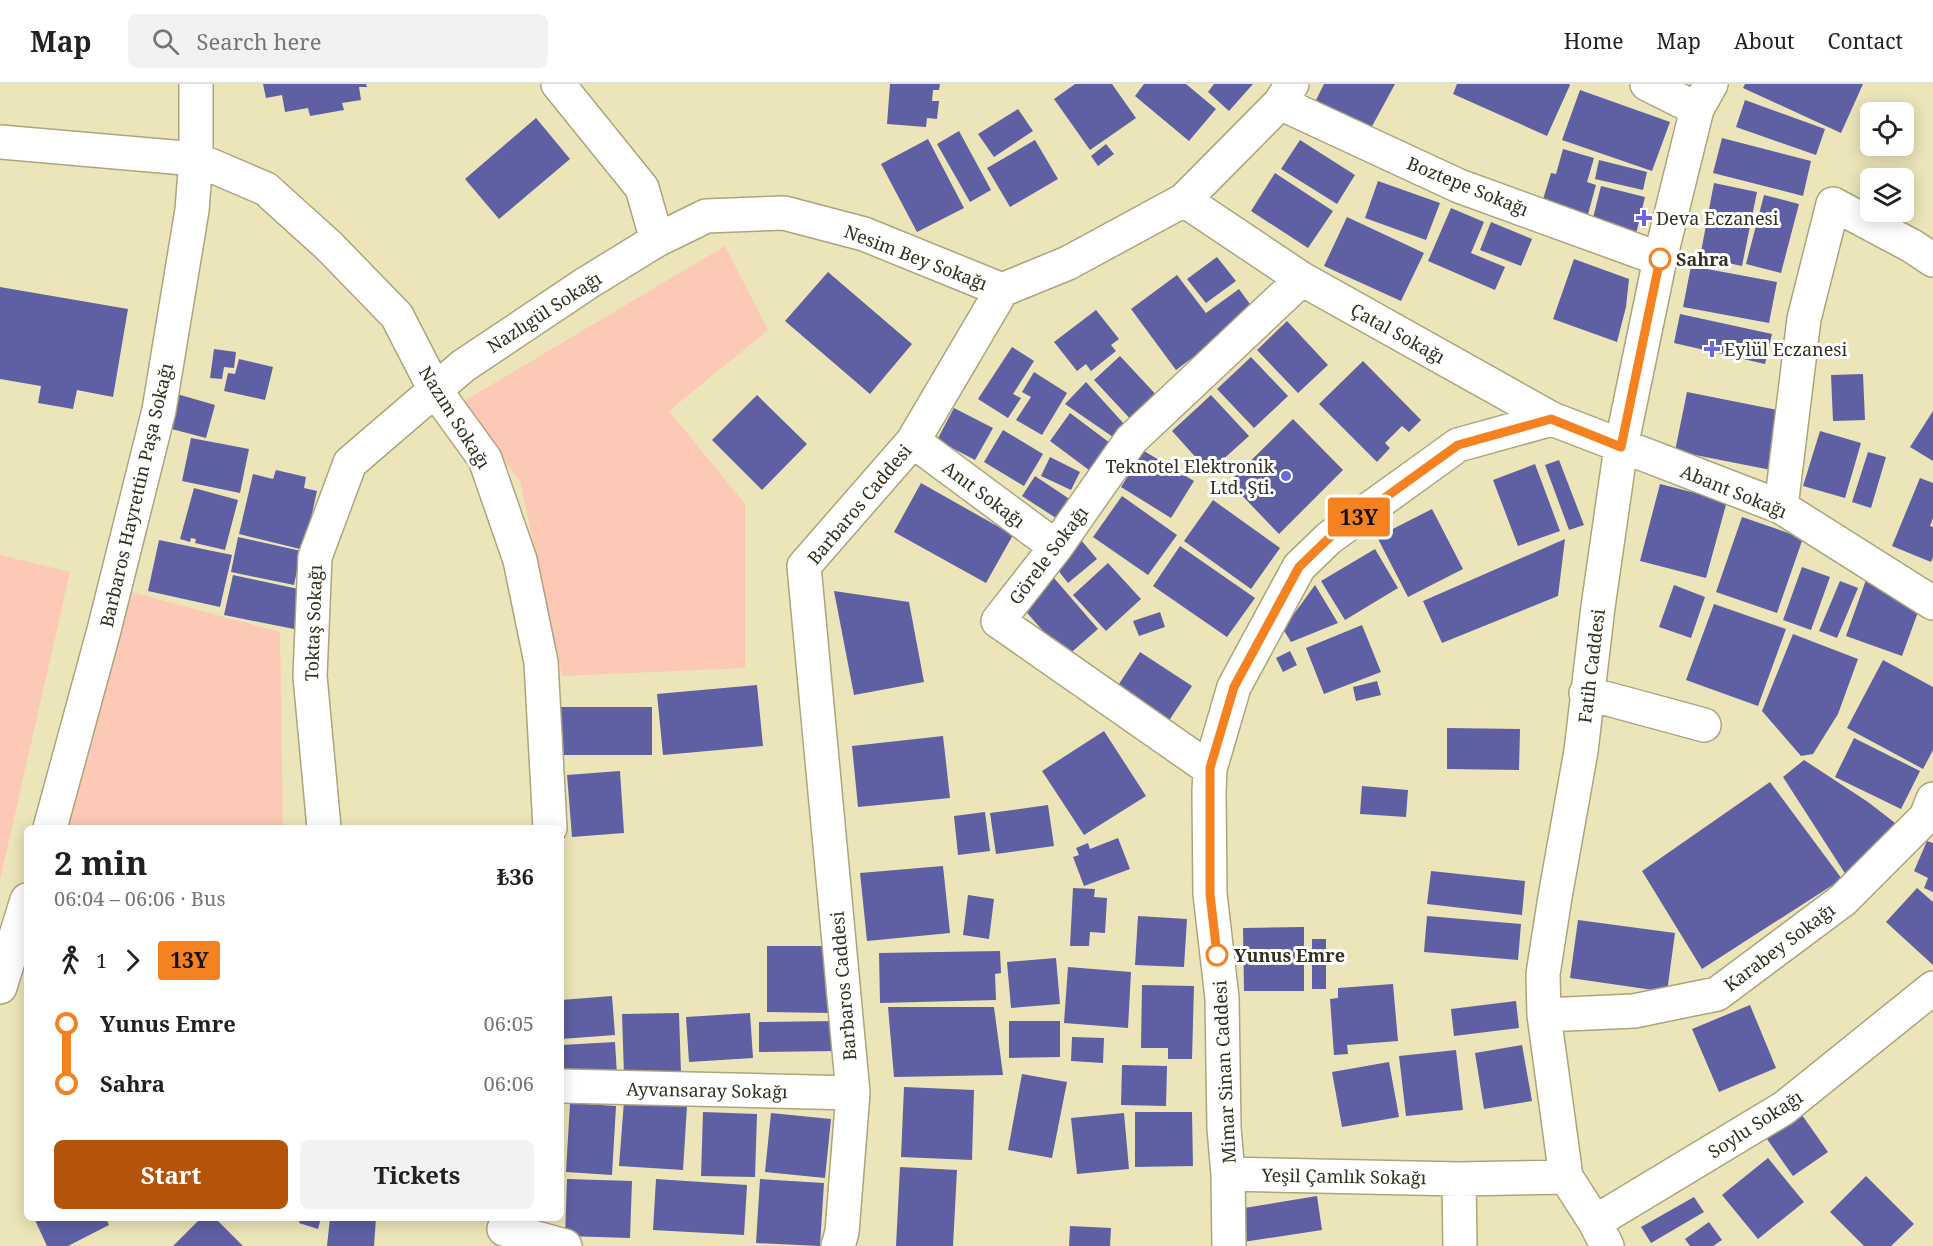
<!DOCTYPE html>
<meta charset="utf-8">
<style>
:root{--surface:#fff;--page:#f2f2f2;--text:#202124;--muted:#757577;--line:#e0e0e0;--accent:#b45309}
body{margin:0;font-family:"Noto Serif",serif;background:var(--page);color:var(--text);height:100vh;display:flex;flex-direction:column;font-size:22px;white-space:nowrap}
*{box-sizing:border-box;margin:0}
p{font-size:20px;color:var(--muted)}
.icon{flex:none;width:33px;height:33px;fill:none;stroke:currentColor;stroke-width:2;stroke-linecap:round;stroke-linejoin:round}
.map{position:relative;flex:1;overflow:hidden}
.details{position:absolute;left:24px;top:741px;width:540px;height:396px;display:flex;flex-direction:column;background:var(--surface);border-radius:9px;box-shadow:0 3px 15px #0003}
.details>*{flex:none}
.badge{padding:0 12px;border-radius:4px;font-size:21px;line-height:39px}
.fabs{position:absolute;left:1860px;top:18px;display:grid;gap:12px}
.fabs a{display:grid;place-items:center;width:54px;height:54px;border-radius:9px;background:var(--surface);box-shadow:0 3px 15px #0003;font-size:30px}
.map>.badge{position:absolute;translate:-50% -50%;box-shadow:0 0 0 3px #fff}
.legs{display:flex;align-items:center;gap:9px;height:66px;padding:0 30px;font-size:20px}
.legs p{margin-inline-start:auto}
.overview{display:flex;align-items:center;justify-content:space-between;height:102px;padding:0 30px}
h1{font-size:33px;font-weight:700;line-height:45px}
.action{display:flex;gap:12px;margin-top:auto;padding:12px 30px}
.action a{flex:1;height:69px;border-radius:9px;background:var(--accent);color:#fff;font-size:24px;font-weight:700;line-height:69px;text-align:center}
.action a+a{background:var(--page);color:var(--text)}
ul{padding:0 30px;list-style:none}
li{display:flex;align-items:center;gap:21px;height:60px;font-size:22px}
li i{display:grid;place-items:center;width:9px;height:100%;margin:0 8px;background:currentColor}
li i::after{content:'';width:15px;height:15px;margin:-8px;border:4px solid;border-radius:50%;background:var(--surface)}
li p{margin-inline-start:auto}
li:first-child i{background:linear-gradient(#0000 50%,currentColor 0)}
li:last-child i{background:linear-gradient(currentColor 50%,#0000 0)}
header{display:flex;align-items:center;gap:36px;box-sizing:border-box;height:84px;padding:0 30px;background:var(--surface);border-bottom:2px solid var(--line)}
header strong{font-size:28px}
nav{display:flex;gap:33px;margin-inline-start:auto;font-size:21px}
.search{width:420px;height:54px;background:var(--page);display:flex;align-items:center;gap:15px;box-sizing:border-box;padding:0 21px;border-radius:9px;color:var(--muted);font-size:22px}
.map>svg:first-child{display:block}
</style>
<header>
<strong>Map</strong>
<div class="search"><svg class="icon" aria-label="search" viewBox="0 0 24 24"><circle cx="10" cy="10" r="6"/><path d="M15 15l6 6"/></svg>Search here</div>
<nav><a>Home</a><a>Map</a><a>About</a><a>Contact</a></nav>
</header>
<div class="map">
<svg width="1933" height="1162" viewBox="0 0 1933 1162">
<rect width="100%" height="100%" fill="#ece5b9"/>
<path fill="#fcc9b6" d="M725 162 768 246 669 327 745 420V584L562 592 520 397 461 319Z
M0 471 70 488 0 796Z
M124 506 280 548 283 744H67Z"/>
<path fill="#5e60a3" d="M263 0H366L367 3H359L361 16 342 19 344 26 310 32 308 24 285 28 282 11 266 14Z
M890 0H940L939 6H933L932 17H939L937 35 927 34 926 43 887 40Z
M1075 0H1112L1136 34 1090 66 1054 15Z
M1144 0H1186L1216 25 1189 57 1135 12Z
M1214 0H1253L1229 27 1208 8Z
M1324 0H1395L1370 46 1316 16Z
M1457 0H1569L1570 1 1547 52 1453 10Z
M1745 0H1863L1841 49 1743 4Z
M1580 6 1670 38 1652 87 1562 56Z
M1745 16 1825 45 1816 71 1736 43Z
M1018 25 1033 47 994 73 978 50Z
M536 34 570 75 499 135 465 95Z
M959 47 991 106 970 118 937 60Z
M1722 54 1811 77 1803 112 1713 89Z
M928 55 964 124 917 148 881 80Z
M1035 56 1058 95 1010 123 987 84Z
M1300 56 1355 91 1337 120 1281 85Z
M1106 60 1114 70 1098 82 1091 72Z
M1563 65 1594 74 1587 98 1596 101 1587 134 1541 122 1551 89 1556 90Z
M1599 76 1647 88 1643 106 1595 95Z
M1275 89 1333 127 1308 164 1251 127Z
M1378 97 1440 119 1426 156 1365 134Z
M1714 99 1757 108 1742 182 1700 173Z
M1601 102 1645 113 1636 150 1592 138Z
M1764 111 1799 120 1781 189 1746 180Z
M1451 124 1484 138 1471 169 1505 183 1495 206 1428 177Z
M1347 133 1424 169 1401 217 1324 182Z
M1491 138 1532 155 1521 182 1480 166Z
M1217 173 1236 197 1206 219 1187 195Z
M1574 175 1629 195 1626 223 1617 258 1553 235Z
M1691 182 1777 198 1769 239 1683 223Z
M828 188 912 260 870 310 785 237Z
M1177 191 1206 229 1239 205 1255 227 1176 286 1131 225Z
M0 203 128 225 113 313 77 306 73 325 38 319 41 302 0 295Z
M1096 226 1119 255 1111 261 1116 267 1091 287 1086 280 1077 287 1054 258Z
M1680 230 1772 250 1765 280 1674 259Z
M1287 237 1328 281 1298 309 1257 266Z
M1012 263 1034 277 1013 310 1021 314 1008 334 978 315Z
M214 265 236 268 234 284 224 283 222 295 210 294Z
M1120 272 1161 316 1135 340 1094 296Z
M1251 273 1288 312 1254 344 1217 305Z
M239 275 273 283 265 316 224 307 228 289 235 290Z
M1363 277 1421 336 1409 348 1402 342 1385 359 1390 364 1377 378 1319 320Z
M1034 288 1067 309 1042 351 1016 336 1031 313 1022 308Z
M1863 290 1865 336 1833 337 1831 291Z
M1086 298 1125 341 1113 353 1065 320Z
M1687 308 1783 327 1771 386 1675 367Z
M177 310 215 321 206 354 168 344Z
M757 311 807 360 762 406 712 356Z
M1211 311 1249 352 1209 388 1172 347Z
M954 324 993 344 975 376 937 356Z
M1933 327V377L1910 363Z
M1070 329 1110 359 1089 386 1050 357Z
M1293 335 1343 386 1279 450 1229 398Z
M1003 346 1043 370 1024 402 984 378Z
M1820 347 1861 359 1845 414 1803 402Z
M191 354 249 365 240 409 182 397Z
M1144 367 1194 397 1171 434 1121 403Z
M1868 368 1886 373 1871 424 1852 418Z
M1050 373 1080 388 1071 406 1041 392Z
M1559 376 1584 441 1569 446 1545 381Z
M1535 380 1560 447 1518 462 1493 396Z
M276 386 306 393 304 404 317 407 304 466 239 450 253 390 273 395Z
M1035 392 1071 416 1059 436 1022 412Z
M1920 394 1933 399V434L1930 442 1933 443V473L1931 478 1892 462Z
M921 399 1013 451 986 499 894 448Z
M1660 400 1727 417 1706 494 1640 477Z
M194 404 238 416 225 466 195 459 196 455 191 454 190 458 180 455Z
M1122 412 1177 451 1148 491 1093 453Z
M1213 416 1280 464 1251 505 1184 457Z
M1432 425 1463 485 1408 513 1377 453Z
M1742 433 1803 454 1777 529 1716 508Z
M238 453 301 467 294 501 231 488Z
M1565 455 1558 512 1442 559 1423 517Z
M159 456 232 471 220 523 148 507Z
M1081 456 1097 475 1068 499 1053 480Z
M1180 462 1255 514 1227 553 1153 502Z
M1375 465 1398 504 1345 536 1321 497Z
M1108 479 1141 515 1106 547 1073 511Z
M1802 483 1830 493 1811 546 1783 536Z
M233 491 303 506 294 545 224 531Z
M1054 494 1098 545 1066 573 1021 522Z
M1866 496 1922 517 1902 572 1846 552Z
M1840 497 1858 504 1837 554 1819 547Z
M1315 501 1338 539 1291 558 1283 545Z
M1674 501 1705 513 1691 554 1659 543Z
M834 507 909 518 924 598 854 611Z
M1714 520 1786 545 1758 622 1686 596Z
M1160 528 1165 543 1139 552 1133 537Z
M1362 541 1381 588 1324 610 1306 564Z
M1793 550 1858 575 1838 630 1813 670 1801 672 1762 627Z
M1290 567 1297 581 1283 588 1276 574Z
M1140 568 1192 602 1166 641 1115 606Z
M1883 576 1933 603V666L1923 685 1847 644Z
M1377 597 1381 611 1356 617 1353 603Z
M757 601 763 662 663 671 657 610Z
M556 623H652V671H556Z
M1447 644 1520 645 1519 686 1447 685Z
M1104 647 1146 712 1084 751 1042 687Z
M943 652 950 714 858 723 852 662Z
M1854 654 1920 687 1901 725 1835 693Z
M1804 676 1868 718 1899 742 1848 794 1783 693Z
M620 687 624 749 572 753 567 691Z
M1770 698 1842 795 1702 885 1642 787Z
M1362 702 1408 706 1406 733 1360 730Z
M1048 721 1054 762 996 770 990 729Z
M985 728 990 767 958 771 954 732Z
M1118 754 1130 785 1084 802 1073 773 1079 771 1076 764 1088 759 1090 765Z
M1927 757 1933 759V808L1924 804 1928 794 1914 787Z
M943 782 950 849 867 857 860 789Z
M1431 787 1525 797 1522 831 1427 820Z
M1073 804 1095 805 1094 813 1107 814 1105 849 1090 848 1089 862H1070Z
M1917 804 1933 818V881L1886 838Z
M968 811 994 815 989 855 963 851Z
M1138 832 1187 835 1184 883 1135 881Z
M1427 832 1521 840 1518 876 1424 868Z
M1578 836 1675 849 1667 908 1570 894Z
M1304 843V907H1244L1243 844Z
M1312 855H1326V905H1312Z
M767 862H832V929L767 928Z
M1000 867 1001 889 995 890 996 916 880 919 879 869Z
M1056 874 1060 920 1011 924 1007 878Z
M1068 883 1131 888 1128 944 1064 939Z
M1393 900 1398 957 1347 961 1348 970 1334 971 1330 915 1338 914V904Z
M1142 901 1194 902 1192 975H1168V964H1141Z
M612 912 615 951 561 955V916Z
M1516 917 1519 944 1454 952 1451 925Z
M1750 921 1776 984 1719 1008 1692 945Z
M888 923H994L1003 991 894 993Z
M679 929 681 989 624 991 622 930Z
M750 929 753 974 689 978 686 933Z
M836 937V967L759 968V938Z
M1009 937H1060V973L1009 974Z
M1072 953 1104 954 1103 979 1071 977Z
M615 958 617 991 561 994V961Z
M1522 961 1532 1017 1484 1025 1475 969Z
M1456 966 1463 1026 1406 1032 1399 972Z
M1389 978 1399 1033 1342 1043 1332 988Z
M1122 981 1167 982 1166 1022 1121 1021Z
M1022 990 1067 998 1052 1074 1008 1066Z
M904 1003 974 1006 972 1076 901 1073Z
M624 1017 687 1022 683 1086 619 1082Z
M570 1019 616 1022 612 1091 566 1088Z
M703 1028 757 1030 755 1093 701 1092Z
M1135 1028H1192L1193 1082 1135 1083Z
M771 1029 831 1035 825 1094 765 1088Z
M1124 1029 1129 1085 1077 1090 1071 1034Z
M1802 1031 1828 1068 1793 1092 1767 1055Z
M1768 1074 1804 1118 1758 1155 1722 1111Z
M900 1083 957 1086 953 1162H896Z
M1866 1092 1914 1140 1891 1162H1864L1830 1128Z
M567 1095 632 1097 630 1154 565 1152Z
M656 1095 747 1101 744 1151 653 1146Z
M760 1095 824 1099 820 1162 756 1159Z
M1317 1112 1322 1146 1243 1158 1238 1125Z
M1694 1113 1704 1128 1651 1159 1641 1143Z
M34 1134H106L109 1141 68 1162H47Z
M201 1134H215L243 1162H173Z
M301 1134H321L318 1145 299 1139Z
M330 1134H376L374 1162H327Z
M1709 1138 1722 1156 1713 1162H1690L1685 1155Z
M1070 1142 1111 1144 1110 1162H1069Z"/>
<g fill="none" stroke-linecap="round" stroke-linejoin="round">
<g stroke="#aca57b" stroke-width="36">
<path id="minor" d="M558 0 642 104 657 156
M1647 0 1697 25
M1280 19 1459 102 1660 175
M0 58 196 75 266 105 329 162 397 232 435 306 485 375 520 476 541 578 550 744
M1184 116 1302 195 1552 335 1781 423 1933 519
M913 357 1056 463
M1781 423 1804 235 1833 120 1912 162 1933 176
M1586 609 1704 641
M1210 685 998 537 1056 463 1131 356 1302 195
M50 744 104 546 159 326 192 126 196 75V0
M324 744 310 592 315 473 350 379 463 282 587 199 657 156 706 132 784 129 864 150 1002 206
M0 903 27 816
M1544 931 1634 927 1717 910 1843 816 1926 733 1933 715
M561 1002 853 1009
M1228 1090 1459 1095 1566 1093
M1459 1095 1460 1162
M1595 1138 1784 1024 1933 904
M504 1145 565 1162
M838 1162 842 1148 853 1009 804 482 913 357 1002 206 1068 179 1184 116 1280 19 1292 0
M1229 1162 1228 1090 1224 1044 1222 914 1210 810 1209 708 1210 685 1234 603 1299 483 1329 454 1458 361 1552 335
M1607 1162 1595 1138 1566 1093 1544 931 1543 890 1555 813 1581 667 1598 523 1621 363 1660 175 1697 25 1711 0"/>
</g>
<use href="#minor" stroke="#fff" stroke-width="33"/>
</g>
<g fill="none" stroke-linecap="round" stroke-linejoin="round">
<g stroke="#fff" stroke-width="14">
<path id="line-1" d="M1217 871 1210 810V684L1234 603 1299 483 1329 454 1458 361 1551 335 1621 363 1660 175"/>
</g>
<use href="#line-1" stroke="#f58220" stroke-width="9"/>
</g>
<g fill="#6a66e0" stroke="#fff" stroke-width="2">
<path d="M1641 125h6v6h6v6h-6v6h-6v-6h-6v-6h6z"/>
<path d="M1709 256h6v6h6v6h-6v6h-6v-6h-6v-6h6z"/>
<circle cx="1286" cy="392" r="6"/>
</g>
<g fill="#fff" stroke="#f58220" stroke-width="3">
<circle cx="1660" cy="175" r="10"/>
<circle cx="1217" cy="871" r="10"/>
</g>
<g text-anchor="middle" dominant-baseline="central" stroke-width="6" stroke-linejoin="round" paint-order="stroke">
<g font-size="18" fill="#32301e" stroke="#fff">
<text transform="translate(1468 102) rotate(22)">Boztepe Sokağı</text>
<text transform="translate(916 173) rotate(21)">Nesim Bey Sokağı</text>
<text transform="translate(544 228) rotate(-33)">Nazlıgül Sokağı</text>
<text transform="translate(1398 249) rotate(29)">Çatal Sokağı</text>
<text transform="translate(455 333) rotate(58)">Nazım Sokağı</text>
<text transform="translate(1734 407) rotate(22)">Abant Sokağı</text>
<text transform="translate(984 410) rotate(37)">Anıt Sokağı</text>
<text transform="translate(136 411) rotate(-77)">Barbaros Hayrettin Paşa Sokağı</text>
<text transform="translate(859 420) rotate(-50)">Barbaros Caddesi</text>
<text transform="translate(1048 471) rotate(-53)">Görele Sokağı</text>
<text transform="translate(313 539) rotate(-88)">Toktaş Sokağı</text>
<text transform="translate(1591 582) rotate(-83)">Fatih Caddesi</text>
<text transform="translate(1779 863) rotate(-37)">Karabey Sokağı</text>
<text transform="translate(843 902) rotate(-95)">Barbaros Caddesi</text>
<text transform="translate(1224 988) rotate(-93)">Mimar Sinan Caddesi</text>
<text transform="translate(707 1006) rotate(1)">Ayvansaray Sokağı</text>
<text transform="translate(1755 1040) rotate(-33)">Soylu Sokağı</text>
<text transform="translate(1344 1092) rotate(1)">Yeşil Çamlık Sokağı</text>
</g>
<g font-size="18" fill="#32301e" stroke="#fff" text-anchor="start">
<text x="1656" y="134">Deva Eczanesi</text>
<text x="1724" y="265">Eylül Eczanesi</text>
<text x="1274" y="382" text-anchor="end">Teknotel Elektronik<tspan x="1274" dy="21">Ltd. Şti.</tspan></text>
</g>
<g font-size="18" font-weight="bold" fill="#32301e" stroke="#fff" text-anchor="start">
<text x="1676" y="175">Sahra</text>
<text x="1234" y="871">Yunus Emre</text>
</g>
</g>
</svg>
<div class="fabs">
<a><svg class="icon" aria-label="locate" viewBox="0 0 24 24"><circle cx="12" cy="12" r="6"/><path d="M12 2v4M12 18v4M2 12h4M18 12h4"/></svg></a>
<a><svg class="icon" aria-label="layers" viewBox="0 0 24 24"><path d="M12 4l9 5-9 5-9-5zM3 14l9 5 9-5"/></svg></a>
</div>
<b class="badge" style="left:1359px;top:433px;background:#f58220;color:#111">13Y</b>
<section class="details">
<div class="overview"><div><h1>2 min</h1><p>06:04 – 06:06 · Bus</p></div><b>₺36</b></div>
<div class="legs"><svg class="icon" aria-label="walk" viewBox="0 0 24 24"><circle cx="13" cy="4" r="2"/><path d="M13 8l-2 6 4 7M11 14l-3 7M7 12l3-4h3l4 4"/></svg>1<svg class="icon" aria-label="forward" viewBox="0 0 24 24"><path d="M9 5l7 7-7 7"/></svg><b class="badge" style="background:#f58220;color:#111">13Y</b></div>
<ul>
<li><i style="color:#f58220"></i><b>Yunus Emre</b><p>06:05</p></li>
<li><i style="color:#f58220"></i><b>Sahra</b><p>06:06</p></li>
</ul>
<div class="action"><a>Start</a><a>Tickets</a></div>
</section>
</div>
